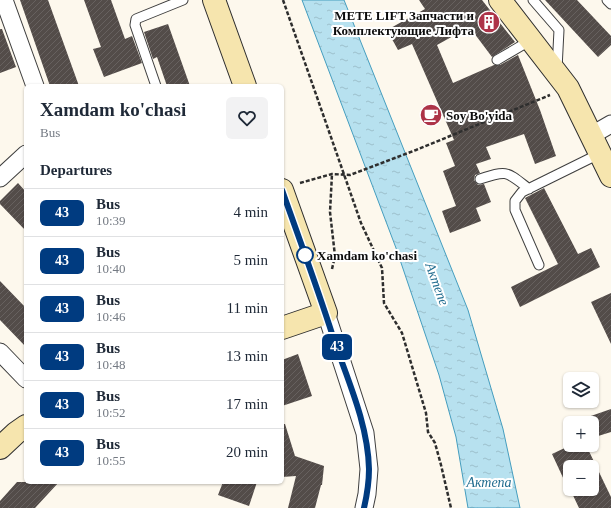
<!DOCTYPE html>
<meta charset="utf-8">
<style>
:root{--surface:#fff;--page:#f2f2f3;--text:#1f2937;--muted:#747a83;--line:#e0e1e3}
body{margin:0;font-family:Georgia,serif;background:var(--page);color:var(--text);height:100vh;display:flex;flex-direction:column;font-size:15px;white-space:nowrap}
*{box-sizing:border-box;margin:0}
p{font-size:13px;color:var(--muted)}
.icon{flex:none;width:22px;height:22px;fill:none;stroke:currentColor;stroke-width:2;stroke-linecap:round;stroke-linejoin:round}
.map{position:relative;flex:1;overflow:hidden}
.side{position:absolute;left:24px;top:84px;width:260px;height:400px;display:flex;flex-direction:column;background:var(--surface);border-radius:6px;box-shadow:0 1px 3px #0004}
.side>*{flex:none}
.badge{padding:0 8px;border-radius:6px;font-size:14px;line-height:26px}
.buttons{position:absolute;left:563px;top:372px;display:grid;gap:8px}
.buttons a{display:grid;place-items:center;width:36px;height:36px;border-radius:6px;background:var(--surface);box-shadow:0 1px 3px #0004;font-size:20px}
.map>.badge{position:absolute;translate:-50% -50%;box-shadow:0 0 0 2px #fff}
h2{padding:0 16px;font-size:15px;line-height:36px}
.round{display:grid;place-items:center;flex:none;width:42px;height:42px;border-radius:6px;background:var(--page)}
.overview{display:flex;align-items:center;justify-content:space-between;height:68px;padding:0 16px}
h1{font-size:19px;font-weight:700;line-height:30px}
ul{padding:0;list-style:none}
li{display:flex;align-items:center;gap:12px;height:48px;padding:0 16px;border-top:1px solid var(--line)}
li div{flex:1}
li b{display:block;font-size:15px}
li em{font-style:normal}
li .badge{min-width:44px;font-weight:700;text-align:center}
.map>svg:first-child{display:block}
</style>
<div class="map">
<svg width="611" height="508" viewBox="0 0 611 508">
<defs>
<pattern id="water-ripples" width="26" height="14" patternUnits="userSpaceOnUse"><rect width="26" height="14" fill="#b7e1ef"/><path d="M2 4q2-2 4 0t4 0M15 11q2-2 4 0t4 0" fill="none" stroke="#9cc0cc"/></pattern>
<pattern id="building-hatch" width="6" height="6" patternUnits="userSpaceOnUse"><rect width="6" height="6" fill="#534c49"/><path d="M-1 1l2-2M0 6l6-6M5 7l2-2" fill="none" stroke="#67615f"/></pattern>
</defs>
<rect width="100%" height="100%" fill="#fdf8ed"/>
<path fill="url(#water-ripples)" stroke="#459dbe" d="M302 0H344L468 310 503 429 520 508H468L456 437 439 375 396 248Z"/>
<path fill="url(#building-hatch)" d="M20 0H48L79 86H50Z
M84 0H111L125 39 132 36 142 63 104 77 93 49 101 47Z
M419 0H482L515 42 492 57 474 33 469 37 464 30 437 45 453 83 494 65H500L518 55 540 110 556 156 535 164 524 134 486 147 491 159 476 164 480 173 475 175 474 180 478 185 484 184 491 202 476 208 481 221 450 233 442 211 456 206 443 171 455 166 446 143 454 140 412 44 398 50 387 30 425 9Z
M545 0H577L611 36V45L598 57Z
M168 24 190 86H167L157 57 153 59 144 32Z
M0 29H2L16 67 0 73Z
M18 183 26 192V231L0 204V201Z
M544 188 578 254 591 248 600 267 520 307 511 287 558 264 525 198Z
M0 281 26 308V347L0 320Z
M611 293V344L591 302Z
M298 354 312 396 282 406V360Z
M611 409V432L595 437 592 429V423H590L588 417Z
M282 424H285L295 456 324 466 322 485H321L315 508H288L296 476 282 477Z
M571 445H586L611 497V508H579L570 489H592V467H570V488L567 481 565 482 552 454Z
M17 482H59L35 508H0V501Z
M223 482H257L249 506 218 495Z"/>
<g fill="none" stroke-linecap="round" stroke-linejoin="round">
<g stroke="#3f3f3f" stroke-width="11">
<path id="lane" d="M533 0 559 30 557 69
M607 0 611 4
M497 60 531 40
M156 86 135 25 136 19 183 0
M480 179C508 170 506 171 529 189
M539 265 515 210V201L522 192 601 153"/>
</g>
<g stroke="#3f3f3f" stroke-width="19">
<path id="street" d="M4 0 35 86
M592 135 611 124
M0 178 26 154
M326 313 365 433 369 469 367 494 364 508
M0 352 26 379"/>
</g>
<g stroke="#2e2e2e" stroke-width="24">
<path id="secondary" d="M214 0 245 86
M500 0 568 88 611 176
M282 190 326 313 282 328
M0 448 16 433 26 426"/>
</g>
<path stroke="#2e2e2e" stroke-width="2.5" stroke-dasharray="4 2" stroke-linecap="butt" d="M283 0 361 223 382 268 384 303 402 333 426 413 428 432 435 443 441 465 451 508
M300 183 332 174 350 175 416 150 550 95
M332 269 335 256 330 212 332 174"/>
<use href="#lane" stroke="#fff" stroke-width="9"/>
<use href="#street" stroke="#fff" stroke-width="17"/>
<use href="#secondary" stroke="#f6e5ae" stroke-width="22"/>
</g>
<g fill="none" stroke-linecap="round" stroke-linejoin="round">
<g stroke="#fff" stroke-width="9">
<path id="line" d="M282 190C300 241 319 292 335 343 349 383 368 425 369 469 369 482 367 495 364 508"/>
</g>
<use href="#line" stroke="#003b80" stroke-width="6"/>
</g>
<defs>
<g id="building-disc" transform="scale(1.15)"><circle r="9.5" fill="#ad3348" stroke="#fff"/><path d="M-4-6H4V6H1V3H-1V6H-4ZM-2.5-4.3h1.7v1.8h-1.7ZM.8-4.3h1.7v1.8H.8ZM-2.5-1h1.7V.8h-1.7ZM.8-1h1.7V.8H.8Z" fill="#fff"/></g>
<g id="cafe-disc" transform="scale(1.15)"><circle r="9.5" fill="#ad3348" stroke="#fff"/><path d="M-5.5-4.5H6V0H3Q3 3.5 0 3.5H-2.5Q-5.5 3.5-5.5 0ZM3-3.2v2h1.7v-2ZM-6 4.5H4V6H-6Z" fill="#fff"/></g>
</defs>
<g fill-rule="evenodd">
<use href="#building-disc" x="489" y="22"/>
<use href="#cafe-disc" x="431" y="115"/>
</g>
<circle fill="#fff" stroke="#003b80" stroke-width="2" cx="305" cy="255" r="8"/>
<g text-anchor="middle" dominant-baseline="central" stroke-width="4" stroke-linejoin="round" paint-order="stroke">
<g font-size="13" font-weight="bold" fill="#0c0c0c" stroke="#fff" text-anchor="end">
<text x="474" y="15">METE LIFT Запчасти и<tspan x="474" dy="15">Комплектующие Лифта</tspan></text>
<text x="446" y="115" text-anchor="start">Soy Bo'yida</text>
</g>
<g font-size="13" font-weight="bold" fill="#0c0c0c" stroke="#fff" text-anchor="start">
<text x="317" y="255">Xamdam ko'chasi</text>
</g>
<g font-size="14" font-style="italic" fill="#236e90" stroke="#fff">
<text transform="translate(437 284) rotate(70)">Актепе</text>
<text x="489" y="482">Актепа</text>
</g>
</g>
</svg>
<div class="buttons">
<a><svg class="icon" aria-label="layers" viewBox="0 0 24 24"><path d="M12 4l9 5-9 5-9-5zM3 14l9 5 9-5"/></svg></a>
<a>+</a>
<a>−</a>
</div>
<b class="badge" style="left:337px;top:347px;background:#003b80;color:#fff">43</b>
<section class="side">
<div class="overview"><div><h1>Xamdam ko'chasi</h1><p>Bus</p></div><a class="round"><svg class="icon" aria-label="heart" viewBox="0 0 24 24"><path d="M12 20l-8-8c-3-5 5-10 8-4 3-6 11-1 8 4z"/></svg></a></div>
<h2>Departures</h2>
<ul>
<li><span class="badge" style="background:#003b80;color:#fff">43</span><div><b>Bus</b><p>10:39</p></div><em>4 min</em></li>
<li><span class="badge" style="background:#003b80;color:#fff">43</span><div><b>Bus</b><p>10:40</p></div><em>5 min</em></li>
<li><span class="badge" style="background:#003b80;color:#fff">43</span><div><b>Bus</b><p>10:46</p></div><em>11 min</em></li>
<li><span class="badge" style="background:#003b80;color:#fff">43</span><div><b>Bus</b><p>10:48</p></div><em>13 min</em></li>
<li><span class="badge" style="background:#003b80;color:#fff">43</span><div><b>Bus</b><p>10:52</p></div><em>17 min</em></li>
<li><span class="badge" style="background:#003b80;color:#fff">43</span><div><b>Bus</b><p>10:55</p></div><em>20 min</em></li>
</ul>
</section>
</div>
